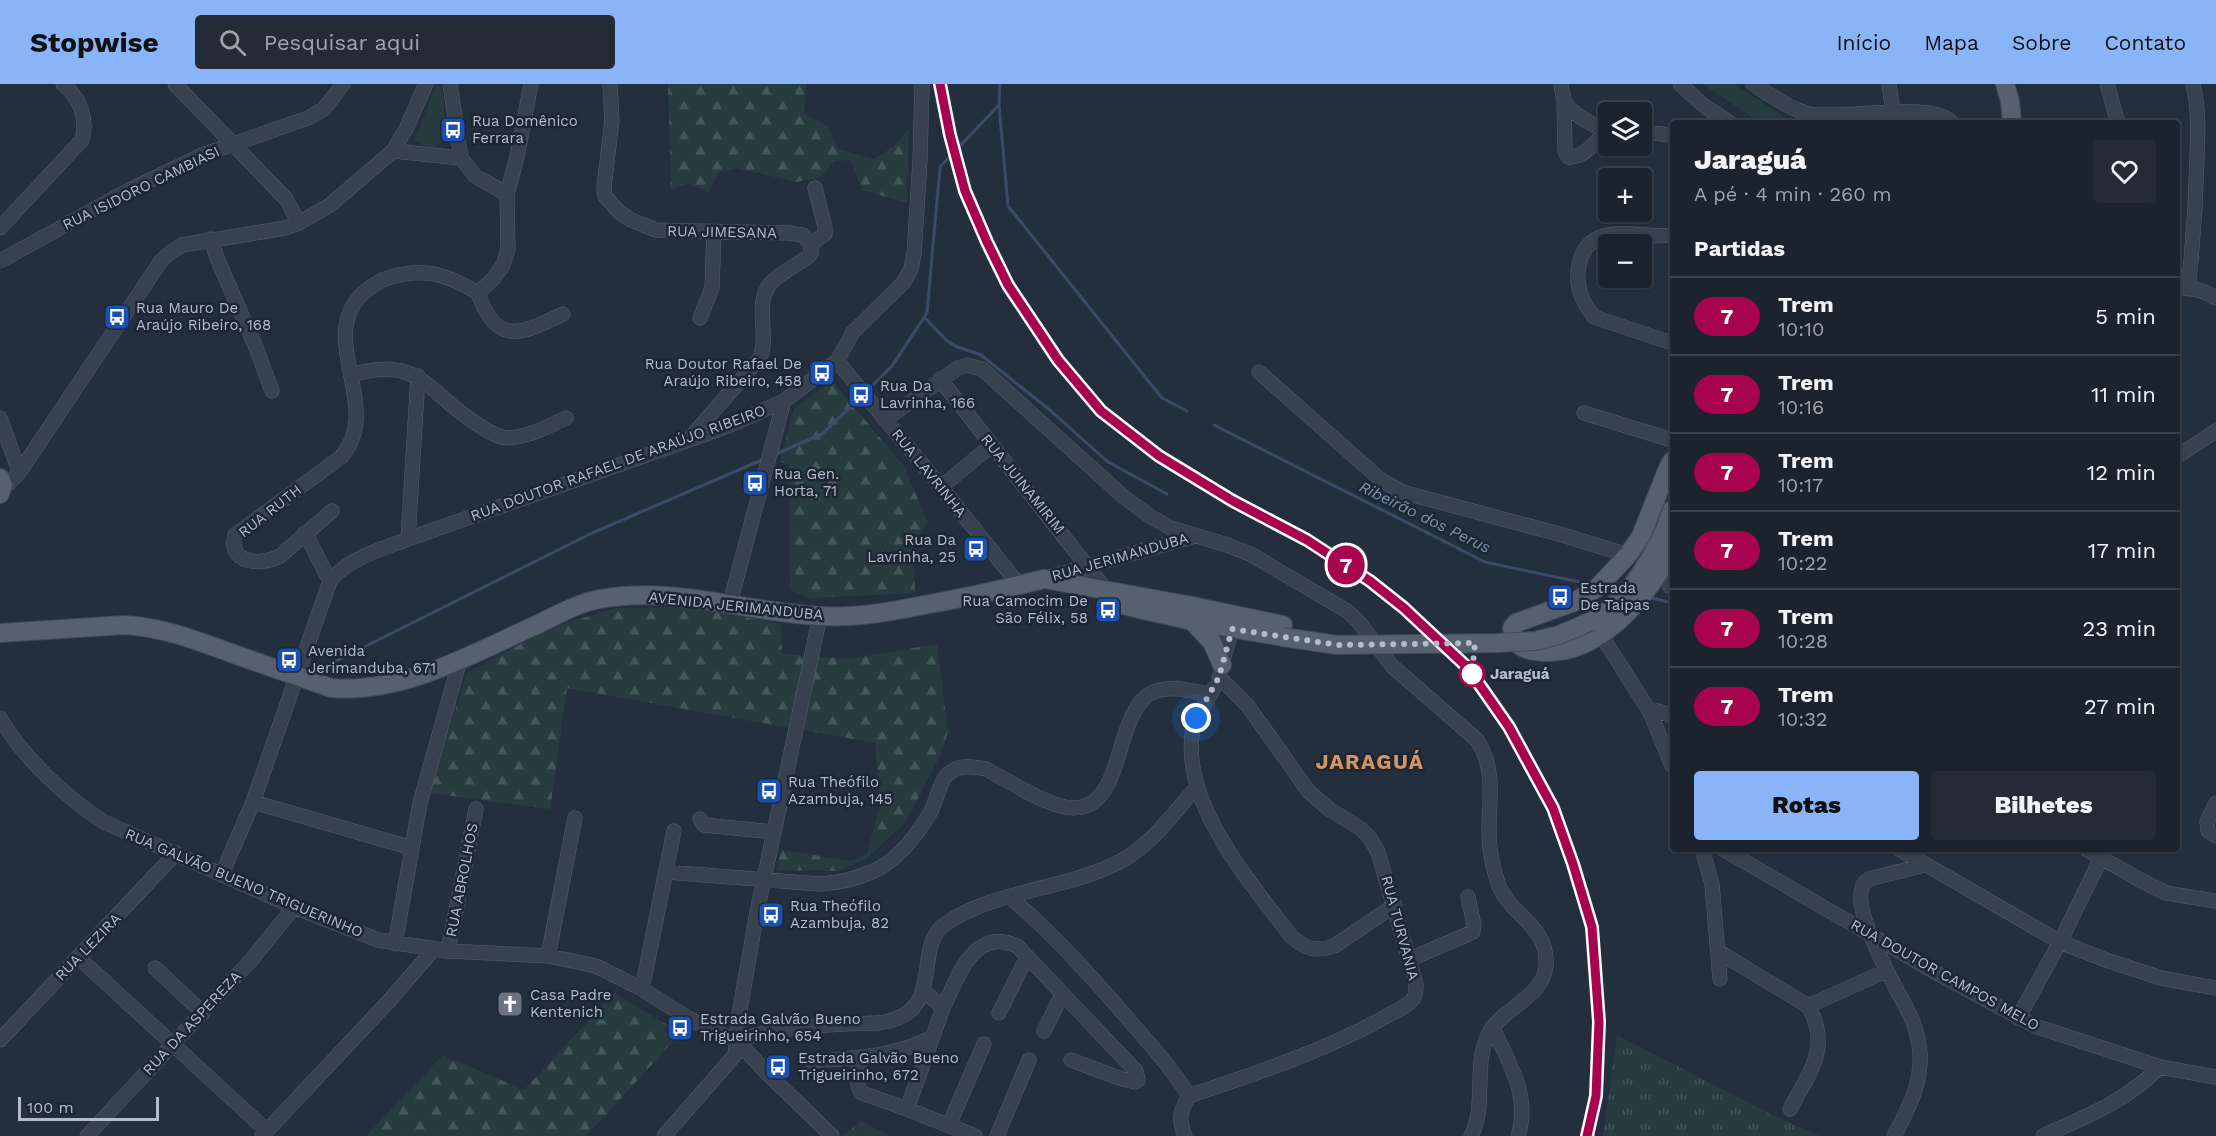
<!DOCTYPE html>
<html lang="pt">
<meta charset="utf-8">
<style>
:root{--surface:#1b232e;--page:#242b36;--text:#f1f3f6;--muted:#a0a4aa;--line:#39404a;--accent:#8ab4f8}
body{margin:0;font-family:"Work Sans",sans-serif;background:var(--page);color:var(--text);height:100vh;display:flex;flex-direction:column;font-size:22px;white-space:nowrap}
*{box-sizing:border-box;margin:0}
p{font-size:20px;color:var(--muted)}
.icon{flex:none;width:33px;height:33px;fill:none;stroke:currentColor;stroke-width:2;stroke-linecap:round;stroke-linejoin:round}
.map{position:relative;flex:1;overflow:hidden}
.details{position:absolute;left:1670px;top:36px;width:510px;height:732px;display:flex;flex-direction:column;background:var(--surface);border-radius:6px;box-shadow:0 2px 4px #0004,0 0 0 2px var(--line)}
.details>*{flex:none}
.badge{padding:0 12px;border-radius:20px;font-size:21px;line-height:39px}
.tools{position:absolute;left:1598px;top:18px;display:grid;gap:12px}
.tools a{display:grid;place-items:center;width:54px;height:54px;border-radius:6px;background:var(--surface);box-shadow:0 2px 4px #0004,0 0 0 2px var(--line);font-size:30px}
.scale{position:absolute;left:18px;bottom:15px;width:141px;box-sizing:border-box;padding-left:6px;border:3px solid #b4bcc9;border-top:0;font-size:16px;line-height:21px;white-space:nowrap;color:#b4bcc9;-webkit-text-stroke:4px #1d2633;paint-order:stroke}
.you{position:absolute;width:30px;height:30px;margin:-15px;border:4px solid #fff;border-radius:50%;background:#1a73e8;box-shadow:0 0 0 9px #1a73e833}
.map>.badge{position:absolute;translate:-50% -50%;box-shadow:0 0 0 3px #fff}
h2{padding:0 24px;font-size:22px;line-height:54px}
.round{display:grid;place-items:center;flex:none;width:63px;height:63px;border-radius:6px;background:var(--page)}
.head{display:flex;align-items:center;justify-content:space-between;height:102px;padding:0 24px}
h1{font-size:28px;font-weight:800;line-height:45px}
.button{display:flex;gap:12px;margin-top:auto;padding:12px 24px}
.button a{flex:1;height:69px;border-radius:6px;background:var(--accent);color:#111;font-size:24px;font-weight:800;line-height:69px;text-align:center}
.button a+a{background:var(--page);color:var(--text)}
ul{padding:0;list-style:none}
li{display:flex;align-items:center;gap:18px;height:78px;padding:0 24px;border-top:2px solid var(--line)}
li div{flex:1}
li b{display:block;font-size:22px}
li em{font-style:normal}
li .badge{min-width:66px;font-weight:700;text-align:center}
header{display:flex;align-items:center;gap:36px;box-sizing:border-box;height:84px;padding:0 30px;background:var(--accent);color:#111}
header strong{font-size:28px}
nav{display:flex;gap:33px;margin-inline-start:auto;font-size:21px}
.search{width:420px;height:54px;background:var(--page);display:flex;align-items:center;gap:15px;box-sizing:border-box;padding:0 21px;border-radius:6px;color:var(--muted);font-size:22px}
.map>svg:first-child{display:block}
</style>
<header>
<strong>Stopwise</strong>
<div class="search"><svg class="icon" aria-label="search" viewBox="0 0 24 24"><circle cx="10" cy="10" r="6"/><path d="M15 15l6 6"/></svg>Pesquisar aqui</div>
<nav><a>Início</a><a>Mapa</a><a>Sobre</a><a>Contato</a></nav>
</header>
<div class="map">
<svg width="2216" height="1052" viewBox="0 0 2216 1052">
<defs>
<pattern id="grass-tufts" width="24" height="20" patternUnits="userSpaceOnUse" patternTransform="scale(1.5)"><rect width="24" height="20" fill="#263c3f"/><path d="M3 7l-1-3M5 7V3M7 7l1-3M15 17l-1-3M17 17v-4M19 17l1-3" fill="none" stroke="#435659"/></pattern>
<pattern id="forest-firs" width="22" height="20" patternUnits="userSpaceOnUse" patternTransform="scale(1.5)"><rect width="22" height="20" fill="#263c3f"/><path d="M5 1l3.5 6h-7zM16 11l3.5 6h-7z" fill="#435659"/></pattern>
</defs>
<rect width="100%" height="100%" fill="#242f3e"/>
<path fill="url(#grass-tufts)" d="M1617 951 1778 1034 1820 1052H1603Z"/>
<path fill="url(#forest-firs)" d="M668 0H806L804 29 828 43 838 65 874 75 893 63 909 45 907 119 863 106 850 76 835 77 819 94 796 98 737 84 719 88 708 109 689 99 671 106Z
M832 297 904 382 928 439 913 460 915 509 810 514 790 506 789 380 780 378 794 324Z
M689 523 781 540 782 570 848 575 937 560 948 647 943 666 905 739 867 774 839 787 776 786 781 766 852 777 867 770 880 721 875 659 567 604 550 725 429 709 467 589 552 543 617 524Z
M614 909 681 949 586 1052H366L443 971 524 1006Z
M861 1037 891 1052H843Z"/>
<path fill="#263c3f" d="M437 0 441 3C445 12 444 21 445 31 447 53 443 73 415 57V54Z
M1702 0H1734L1786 34 1806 39H1761Z"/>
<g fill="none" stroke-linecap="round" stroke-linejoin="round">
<path stroke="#394c67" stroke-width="3" d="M1000 0 999 21 1008 122 1162 314 1187 327
M924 233 946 256 955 262 981 271 1051 327 1108 378 1167 410
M868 306 892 282 927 229 940 83 999 21
M1214 341 1485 478 1589 500
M776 370 822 350 861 313
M1648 513 1672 519
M324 583 590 450 764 375"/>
<g stroke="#565f6c" stroke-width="15">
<path id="minor" d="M175 0 286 115 299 139
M450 0 461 74 475 92 507 110
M610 0 612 36 604 103 605 112 619 128 631 136 656 146 789 149 803 151 811 160
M1561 0C1562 5 1562 10 1564 15 1569 30 1594 42 1608 46
M1680 0 1703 21 1730 39
M1753 0C1772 12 1789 25 1811 30 1842 36 1934 16 1952 39
M1889 0 1893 28
M2107 0 2118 39
M1564 18 1565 67 1568 73C1583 75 1598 56 1607 46
M1641 48 1672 51
M393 67 461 74
M0 144 82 56C88 35 80 14 63 0
M1672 151C1641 156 1589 133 1579 181 1575 201 1581 217 1594 233L1672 259
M211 155 217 174 257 266 272 307
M811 160 825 150V143L815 104
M0 177 129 106 202 71 308 34 324 25 343 0
M2188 204C2193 161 2196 118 2197 74 2198 49 2199 25 2193 0
M2176 206C2190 202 2204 207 2216 214
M478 209 494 194 503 181 508 166 507 110 517 73 531 0
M700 234 712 204 714 148
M837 277 941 403 1020 502
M1259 288 1380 395 1402 408 1559 450 1628 471
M352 291C422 270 428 311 480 342 489 348 499 354 509 354 529 353 548 342 566 334
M940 295 1105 505
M1584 329 1672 356
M0 334 18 384V390
M885 336 958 284 967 281 982 285 1125 414 1151 433 1171 444 1227 461 1252 471 1347 527 1358 537 1392 582 1477 656C1496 685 1489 715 1489 748 1489 766 1493 785 1499 802 1511 832 1549 842 1546 882 1543 913 1505 923 1491 946 1471 978 1488 1019 1471 1052
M690 354 760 274C770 250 752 217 773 197 784 186 800 180 811 170V160
M2176 373 2216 347
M941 403 992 361
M3 405 18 390 161 177 171 168 182 161 285 144 299 139 330 121 393 67 406 45 426 0
M332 427 280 472C261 482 227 480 235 451L341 373C385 323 315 256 363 209 371 202 381 196 391 193 426 183 448 191 478 209 496 263 522 250 563 230
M305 449 330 497
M408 455 418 292
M1046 494 1195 452
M1669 502 1672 503
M730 519 784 317
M1601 551 1650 628 1672 682
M1221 583 1232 545
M1214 604C1207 618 1196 630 1193 645 1179 717 1250 798 1291 852 1304 865 1316 868 1334 862L1395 821
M1650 628 1658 627 1672 632
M0 634C23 673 65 713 104 738L294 823 378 856 448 867 548 872 596 882 642 905 688 934 737 957 768 990 832 1052
M253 718 412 764
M2216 719 2207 738 2208 747 2216 752
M700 735 704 741 774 748
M1702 765 1712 800 1720 895
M1723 765 1940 891 2035 942 2160 983 2216 993
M1899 765 2060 858 2106 876 2161 894 2216 904
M2086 765 2140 796 2166 809 2216 817
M667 788 819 800C875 796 902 776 930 729 937 717 938 701 947 691 958 680 973 682 986 685 1006 696 1045 720 1065 723 1129 735 1110 623 1156 607 1173 601 1194 608 1211 610
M222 790 253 718 330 497C349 474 380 466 408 455L726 343 784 317 837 277 853 248 903 199 911 185 914 170 920 76 922 0
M1010 813C1057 854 1094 895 1135 943 1154 965 1174 987 1189 1012
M395 860 420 719 460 576
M448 867 476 725
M1719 868 1808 922C1832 963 1809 989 1790 1025
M548 872 575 734
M78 873 267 1047
M1410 875 1473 848 1474 841 1468 813
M155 884 203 929
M642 905 674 747
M924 907 943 924 907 1025 975 1052
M1808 922 1886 887
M943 924C958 894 973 842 1017 862L1136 987 1138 996 1135 998 1122 995 1071 976
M999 929 1027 873
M2018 934 2060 858 2101 774
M1492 943C1509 978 1531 1013 1518 1052
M1044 947 1062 911
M0 956 176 769
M737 957C770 945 809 942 844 940 861 939 883 941 898 934 940 918 916 861 944 841 992 806 1066 806 1119 778 1151 762 1173 729 1197 703
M861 974C859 985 854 1000 862 1009L907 1025
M811 977C852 974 894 973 931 954
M1189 1012C1257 989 1325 967 1387 932 1396 927 1408 922 1414 914 1416 910 1416 905 1416 900L1378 768 1370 754 1361 745 1329 725 1309 708 1248 622 1219 593
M949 1041 984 960
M87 1052 253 874 294 823
M262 1052 388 918 434 865
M664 1052 735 971 739 931 757 828 820 532
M997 1052 1029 976
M1185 1052C1178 1035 1180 1027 1189 1012
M1894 1052C1908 1025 1922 1000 1920 969 1919 959 1917 948 1913 938 1904 914 1838 813 1869 795L1925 781
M2043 1052C2089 1031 2123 1019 2160 983"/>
</g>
<g stroke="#414a57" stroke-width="20">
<path id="major" d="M2005 0 2010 17 2012 39
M1672 377 1668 384 1641 452 1628 471 1597 504 1574 518 1516 539 1512 544C1513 559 1520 565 1535 567 1597 576 1645 515 1672 467
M0 394 3 401 0 410
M1109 518 1192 537 1283 553
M1192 537 1212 558 1222 581
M1592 537C1628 517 1661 464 1672 426
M0 549 124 541C162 543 195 556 231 569 264 581 297 592 331 604 403 610 472 570 536 541 557 531 578 519 600 515 674 501 747 529 821 532 856 534 890 528 924 521 965 514 1004 505 1044 495L1187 521 1283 541"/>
</g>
<use href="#minor" stroke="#38414e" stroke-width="14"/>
<use href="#major" stroke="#56606e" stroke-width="18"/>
<path stroke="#5a6575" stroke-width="3" stroke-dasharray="6 6" stroke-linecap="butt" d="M940 0 950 51 965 107 986 158 1008 201 1058 276 1101 327 1159 372 1233 417 1307 456 1370 497 1404 524 1468 584 1509 643 1553 725 1573 780 1592 843 1599 937 1596 1012 1588 1052"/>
<g stroke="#414a57" stroke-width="20" stroke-linecap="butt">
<path id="major-bridge" d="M1283 553 1337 561 1498 559 1535 557 1559 551 1592 537"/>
</g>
<use href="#major-bridge" stroke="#56606e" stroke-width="18"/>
</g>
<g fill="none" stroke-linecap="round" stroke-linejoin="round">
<g stroke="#fff" stroke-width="14">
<path id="line" d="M940 0 950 51 965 107 987 158 1008 201 1058 276 1101 327 1159 372 1233 417 1307 456 1370 497 1404 524 1468 584 1509 643 1553 724 1573 780 1592 843 1599 938 1596 1012 1587 1052"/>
</g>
<use href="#line" stroke="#a8034f" stroke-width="9"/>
<path stroke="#b4bcc9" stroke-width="6" stroke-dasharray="0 10.8" d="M1196 634 1219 593 1232 545 1338 561 1475 559 1472 590"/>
</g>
<defs>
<g id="bus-square" transform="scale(1.35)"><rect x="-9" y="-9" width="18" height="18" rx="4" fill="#1a4fb4" stroke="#1d2633"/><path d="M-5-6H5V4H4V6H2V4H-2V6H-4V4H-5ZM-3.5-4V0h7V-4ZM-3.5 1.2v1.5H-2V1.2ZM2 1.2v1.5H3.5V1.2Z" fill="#fff"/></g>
<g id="church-square" transform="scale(1.35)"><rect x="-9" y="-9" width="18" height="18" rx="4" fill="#6b7280" stroke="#1d2633"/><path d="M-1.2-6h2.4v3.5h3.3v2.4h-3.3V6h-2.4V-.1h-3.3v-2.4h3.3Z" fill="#fff"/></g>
</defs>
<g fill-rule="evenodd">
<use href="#bus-square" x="453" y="46"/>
<use href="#bus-square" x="117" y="233"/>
<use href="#bus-square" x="822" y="289"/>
<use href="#bus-square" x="861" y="311"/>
<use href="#bus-square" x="755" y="399"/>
<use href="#bus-square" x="976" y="465"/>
<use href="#bus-square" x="1560" y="513"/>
<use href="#bus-square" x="1108" y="526"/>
<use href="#bus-square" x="289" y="576"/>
<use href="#bus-square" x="769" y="707"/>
<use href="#bus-square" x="771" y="831"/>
<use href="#church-square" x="510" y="920"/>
<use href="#bus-square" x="680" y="944"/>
<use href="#bus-square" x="778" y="983"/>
</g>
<circle fill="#fff" stroke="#a8034f" stroke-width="3" cx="1472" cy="590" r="12"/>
<g text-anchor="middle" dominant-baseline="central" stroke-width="5" stroke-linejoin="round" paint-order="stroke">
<g font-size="15" fill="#b4bcc9" stroke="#1d2633" text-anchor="start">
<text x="472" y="37">Rua Domênico<tspan x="472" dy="17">Ferrara</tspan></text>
<text x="136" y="224">Rua Mauro De<tspan x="136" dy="17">Araújo Ribeiro, 168</tspan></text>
<text x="802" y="280" text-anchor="end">Rua Doutor Rafael De<tspan x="802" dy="17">Araújo Ribeiro, 458</tspan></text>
<text x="880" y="302">Rua Da<tspan x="880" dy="17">Lavrinha, 166</tspan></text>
<text x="774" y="390">Rua Gen.<tspan x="774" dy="17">Horta, 71</tspan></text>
<text x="956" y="456" text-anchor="end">Rua Da<tspan x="956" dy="17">Lavrinha, 25</tspan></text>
<text x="1580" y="504">Estrada<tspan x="1580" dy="17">De Taipas</tspan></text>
<text x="1088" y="517" text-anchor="end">Rua Camocim De<tspan x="1088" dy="17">São Félix, 58</tspan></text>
<text x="308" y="567">Avenida<tspan x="308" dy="17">Jerimanduba, 671</tspan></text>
<text x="788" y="698">Rua Theófilo<tspan x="788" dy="17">Azambuja, 145</tspan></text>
<text x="790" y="822">Rua Theófilo<tspan x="790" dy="17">Azambuja, 82</tspan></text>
<text x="530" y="911">Casa Padre<tspan x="530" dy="17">Kentenich</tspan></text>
<text x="700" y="935">Estrada Galvão Bueno<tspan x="700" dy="17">Trigueirinho, 654</tspan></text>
<text x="798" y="974">Estrada Galvão Bueno<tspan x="798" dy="17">Trigueirinho, 672</tspan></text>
</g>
<g font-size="15" fill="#b4bcc9" stroke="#1d2633">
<text transform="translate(141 104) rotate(-26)">RUA ISIDORO CAMBIASI</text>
<text transform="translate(722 148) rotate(1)">RUA JIMESANA</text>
<text transform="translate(618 379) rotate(-20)">RUA DOUTOR RAFAEL DE ARAÚJO RIBEIRO</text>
<text transform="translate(929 389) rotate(51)">RUA LAVRINHA</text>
<text transform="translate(1023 400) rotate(51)">RUA JUINAMIRIM</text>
<text transform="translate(270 427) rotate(-38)">RUA RUTH</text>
<text transform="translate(1120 473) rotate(-16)">RUA JERIMANDUBA</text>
<text transform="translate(736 522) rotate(6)">AVENIDA JERIMANDUBA</text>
<text transform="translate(462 796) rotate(-79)">RUA ABROLHOS</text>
<text transform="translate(244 799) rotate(23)">RUA GALVÃO BUENO TRIGUERINHO</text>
<text transform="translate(1400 844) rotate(75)">RUA TURVANIA</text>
<text transform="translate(88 863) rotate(-46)">RUA LEZIRA</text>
<text transform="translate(1945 891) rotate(29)">RUA DOUTOR CAMPOS MELO</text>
<text transform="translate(192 939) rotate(-47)">RUA DA ASPEREZA</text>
</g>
<g font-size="15" font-weight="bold" fill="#b4bcc9" stroke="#1d2633" text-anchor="start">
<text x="1490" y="590">Jaraguá</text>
</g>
<g font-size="16" font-style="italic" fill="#7c92b1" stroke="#1d2633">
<text transform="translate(1425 433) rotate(26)">Ribeirão dos Perus</text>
</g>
<g font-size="21" font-weight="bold" letter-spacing="1.5" fill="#d59563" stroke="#1d2633">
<text x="1370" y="677">JARAGUÁ</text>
</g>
</g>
</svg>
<div class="tools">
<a><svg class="icon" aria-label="layers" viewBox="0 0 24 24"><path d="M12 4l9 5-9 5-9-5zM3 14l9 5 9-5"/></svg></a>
<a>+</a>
<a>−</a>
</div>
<div class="scale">100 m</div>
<div class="you" style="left:1196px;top:634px"></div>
<b class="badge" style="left:1346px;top:481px;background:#a8034f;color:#fff">7</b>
<section class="details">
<div class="head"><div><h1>Jaraguá</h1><p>A pé · 4 min · 260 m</p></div><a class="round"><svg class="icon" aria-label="heart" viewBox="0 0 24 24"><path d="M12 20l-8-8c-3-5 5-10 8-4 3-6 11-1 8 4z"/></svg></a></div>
<h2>Partidas</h2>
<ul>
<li><span class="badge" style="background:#a8034f;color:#fff">7</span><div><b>Trem</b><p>10:10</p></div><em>5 min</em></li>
<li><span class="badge" style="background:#a8034f;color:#fff">7</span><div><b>Trem</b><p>10:16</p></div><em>11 min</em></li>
<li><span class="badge" style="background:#a8034f;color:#fff">7</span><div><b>Trem</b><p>10:17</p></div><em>12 min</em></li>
<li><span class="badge" style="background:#a8034f;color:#fff">7</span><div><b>Trem</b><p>10:22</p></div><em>17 min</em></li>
<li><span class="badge" style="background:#a8034f;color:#fff">7</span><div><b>Trem</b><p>10:28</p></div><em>23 min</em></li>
<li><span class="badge" style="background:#a8034f;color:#fff">7</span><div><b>Trem</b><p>10:32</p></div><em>27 min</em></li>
</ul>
<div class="button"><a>Rotas</a><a>Bilhetes</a></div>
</section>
</div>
